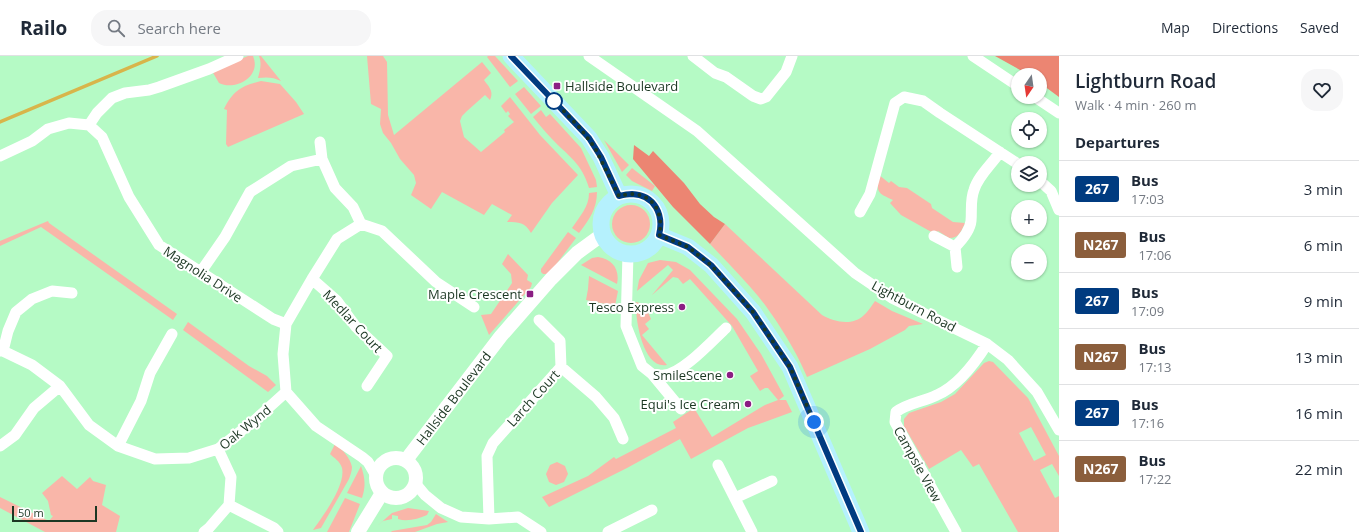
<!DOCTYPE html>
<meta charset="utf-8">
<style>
:root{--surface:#fff;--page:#f6f6f7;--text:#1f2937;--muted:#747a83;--line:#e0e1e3}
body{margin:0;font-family:"Open Sans",sans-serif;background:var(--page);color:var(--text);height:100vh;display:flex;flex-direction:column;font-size:15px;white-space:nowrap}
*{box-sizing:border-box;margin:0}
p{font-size:13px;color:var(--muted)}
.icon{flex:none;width:22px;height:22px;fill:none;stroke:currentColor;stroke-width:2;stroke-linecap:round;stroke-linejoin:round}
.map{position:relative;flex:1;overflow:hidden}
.details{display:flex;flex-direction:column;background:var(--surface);width:300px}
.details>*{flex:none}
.badge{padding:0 8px;border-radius:3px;font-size:14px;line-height:26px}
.needle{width:26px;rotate:193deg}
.tools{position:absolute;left:1011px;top:12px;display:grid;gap:8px}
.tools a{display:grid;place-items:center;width:36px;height:36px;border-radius:50%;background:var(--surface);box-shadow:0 1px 3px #0004;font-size:20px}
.scale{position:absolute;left:12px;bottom:10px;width:85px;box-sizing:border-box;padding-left:4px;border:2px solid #1c3723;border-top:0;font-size:11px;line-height:14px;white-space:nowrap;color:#1c3723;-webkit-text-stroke:3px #fff;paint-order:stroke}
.you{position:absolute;width:20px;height:20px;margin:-10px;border:3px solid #fff;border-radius:50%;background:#1a73e8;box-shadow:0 0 0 6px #1a73e833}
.map>.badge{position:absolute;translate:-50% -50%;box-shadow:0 0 0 2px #fff}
h2{padding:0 16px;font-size:15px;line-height:36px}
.round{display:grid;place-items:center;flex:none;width:42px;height:42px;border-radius:16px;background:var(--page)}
.head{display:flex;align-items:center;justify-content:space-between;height:68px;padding:0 16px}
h1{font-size:19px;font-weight:600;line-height:30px}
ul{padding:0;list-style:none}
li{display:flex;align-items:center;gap:12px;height:56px;padding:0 16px;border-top:1px solid var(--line)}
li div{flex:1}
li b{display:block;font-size:15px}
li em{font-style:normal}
li .badge{min-width:44px;font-weight:700;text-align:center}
header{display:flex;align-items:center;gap:24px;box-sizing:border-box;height:56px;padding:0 20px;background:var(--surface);border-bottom:1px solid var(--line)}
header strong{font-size:19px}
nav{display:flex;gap:22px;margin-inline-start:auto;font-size:14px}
.search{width:280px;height:36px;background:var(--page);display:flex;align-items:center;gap:10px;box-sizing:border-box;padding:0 14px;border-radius:16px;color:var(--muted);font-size:15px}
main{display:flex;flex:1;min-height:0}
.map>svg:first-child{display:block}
</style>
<header>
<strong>Railo</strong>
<div class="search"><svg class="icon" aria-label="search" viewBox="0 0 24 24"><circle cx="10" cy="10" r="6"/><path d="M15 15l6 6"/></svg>Search here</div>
<nav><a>Map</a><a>Directions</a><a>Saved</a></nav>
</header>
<main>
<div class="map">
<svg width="1059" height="476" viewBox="0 0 1059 476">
<rect width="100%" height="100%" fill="#b5fac5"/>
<path fill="#f9b6a9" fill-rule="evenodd" d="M248 0H253C262 21 235 35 219 27L212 15Z
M259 0H261L281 25C273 21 267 21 258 22 260 14 262 8 259 0Z
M367 0H383L387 6 388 59 394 79 482 6 491 17 484 24C489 31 494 35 490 44L485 39 467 55 462 60 460 65 464 81 481 96 505 76 504 74 514 66 508 60 510 58 508 55 506 57 501 50 510 41 540 79 578 119 552 147 531 177C525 166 518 166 507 166L512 159 492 148 484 159 442 136 431 153 411 139 416 127 414 119 400 103 391 87 383 77 380 68 381 53 371 48Z
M488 0H495L518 25 510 31 487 1Z
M261 25 280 28 296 46 304 58 228 91 226 88 227 54 224 53C233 35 241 30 261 25Z
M524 31 541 50 531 58 515 38Z
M541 54 546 61 550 58 581 92 596 124 597 131 589 132C582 107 568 100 552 83 545 76 539 68 533 61Z
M604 84 629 109 622 116Z
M632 112 655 130 652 135 632 125 626 119Z
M879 119 889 127 891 125 899 131 907 132 931 148 932 152 953 166 965 167C961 175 960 182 949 182L938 175 935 178 901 159 890 147 893 144C877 137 876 136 879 119Z
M597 136C597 153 589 164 579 177L572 172C580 160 589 151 589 137Z
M612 168a19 19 0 1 1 38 0a19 19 0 1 1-38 0Z
M48 165 49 167 177 258 173 264 41 171 0 190V185Z
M725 168 822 259C834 266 852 270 863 260 868 256 872 249 875 245L892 255 923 268 909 270 905 274 870 293 807 321C797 296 775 261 758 240 743 222 726 205 710 188Z
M568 176 576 182 549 218H543L541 216V213Z
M508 198 528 219 527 224 532 227 531 231 489 279 481 259 491 258 512 227 511 218 502 208Z
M598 201C613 203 620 214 617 228L581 209 592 202Z
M660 204 676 206 690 214 737 263 761 298 784 340 779 344H786L792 356 748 372 691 403 680 383 627 412 549 451 542 441 588 420 614 401 616 403 676 372 673 366 694 352 712 381 765 349 778 344 768 332H765L760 335 750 320 758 315 732 270 690 223 683 228 678 222 673 221 652 239 673 214 668 209 637 235 639 224 648 207Z
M589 220 618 235 615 250 586 244 588 233Z
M636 246 648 249 647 254 651 263 645 268 649 273 642 279 667 309C643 314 635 263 636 246Z
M188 266 249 310 267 320 276 329 268 336 183 274Z
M989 305 993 306 1028 342 1059 400V420L1052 408 1040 414 1055 442 1059 440V476H1018L979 408 973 411 961 394 929 413 904 370V363L909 357 941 346 955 338 984 307ZM1031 371 1046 399 1034 405 1019 377Z
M335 388C342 393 350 401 352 411 352 415 350 420 349 423L321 472 313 474C323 460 346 429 342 412 340 405 334 402 330 398Z
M557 406 565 410 568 418 564 426 556 429 549 426 546 418 550 409Z
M361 410C365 422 366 430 362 442L347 437Z
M62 420 77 433 90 421 93 425 106 429 102 449 120 460 116 476H45L0 452V441L49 465 53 460 51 459 48 445 42 437Z
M345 442 360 448 349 476H327Z
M408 452 429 455 427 459C418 463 407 466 398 463V460L392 459V463L383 465 377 470 392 457Z
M436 458 448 466 437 468 415 476H391L392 475 427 469 431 466Z"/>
<path fill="#ec8572" d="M995 0H1059V41L1040 27V19H1029Z
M634 89 649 100 653 95 684 127 700 148 714 161 725 168 710 188 673 151 633 103Z"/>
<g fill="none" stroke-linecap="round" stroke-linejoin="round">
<path stroke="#d8b54a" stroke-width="3.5" d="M0 66 157 0"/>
<path stroke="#fff" stroke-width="11" d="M589 0 697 75 855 217 892 242 987 288 1008 304 1037 336 1059 374
M693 0 715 17 726 21 753 40 761 43 766 41 786 16 792 0
M973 0 1018 30
M1035 41 1059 57
M89 69 97 57 112 42 125 37 149 34 159 31 209 13 238 0
M320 86 322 103
M0 100 32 85 48 73 69 67 89 69 102 81 129 141 159 189 273 263 286 268
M1040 125 1051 135 1059 154
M860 156 870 138 895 47 904 41 923 45 940 57 1018 108
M934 180 955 191
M628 198 626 270 642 310 652 318 681 353
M957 211 955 191C962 184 970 175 971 165 972 154 970 144 974 134 978 120 992 108 1000 96
M200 217 225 181 250 136 291 110 322 103 335 132 353 151 361 168
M312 223 337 245 356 271 387 300 367 330
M539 264 560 285 561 311
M0 295H3L32 309 60 330 89 369 118 390 155 403 189 402 218 393 255 364 286 336
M3 295 8 275 16 256 32 243 52 235 72 237
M652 318C655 318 660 320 664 319 682 318 712 285 726 272
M0 390 15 379 34 352 60 330
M118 390 141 345 150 317 172 278
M718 409 752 476
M375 418 368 406 362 401 316 370 286 336 283 298 286 268 312 223 337 183 361 168 382 175 436 226 474 251
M415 427 425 439 441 452 461 461 489 463 518 461 541 476
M735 442 772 425
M229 449 274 472 278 476
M489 463 487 400 493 387 561 311 596 341 614 362 623 383
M204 476 209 472 229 449 231 421 218 393
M608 476 652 454
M956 476 895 366 896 356C908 347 923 346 937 339 958 330 975 307 987 288"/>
<g stroke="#fff" stroke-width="14">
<circle cx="396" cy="422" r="20"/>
<path id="s1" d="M406 404 501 280 551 223 577 197 603 178"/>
<path d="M358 476 382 437"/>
</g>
<path stroke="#b5f1fd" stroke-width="17" d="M511 0 589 82 601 101 619 140
M601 168a30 30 0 1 1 60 0a30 30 0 1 1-60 0Z
M659 179 688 191 711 209 753 256 790 311 861 476"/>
</g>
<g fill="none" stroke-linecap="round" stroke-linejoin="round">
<g stroke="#fff" stroke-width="9">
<path id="line" d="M511 0 589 82 601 101 619 140C623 139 628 138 632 138 655 139 664 159 659 179L688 191 711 209 753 256 790 311 861 476"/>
</g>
<use href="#line" stroke="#003b80" stroke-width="6"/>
<path stroke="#1c3723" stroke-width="4" stroke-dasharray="0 7.2" d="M554 45 580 72 595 92 619 140C623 139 628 138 632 138 655 139 664 159 659 179L688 191 711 209 753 256 790 311 814 366"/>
</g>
<g fill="#8b1e83" stroke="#fff" stroke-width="1.5">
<rect x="553" y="26" width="8" height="8" rx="2"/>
<rect x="526" y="234" width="8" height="8" rx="2"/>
<circle cx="682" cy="251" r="4"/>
<circle cx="730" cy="319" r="4"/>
<circle cx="748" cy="348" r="4"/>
</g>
<circle fill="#fff" stroke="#003b80" stroke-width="2" cx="554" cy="45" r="8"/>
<g text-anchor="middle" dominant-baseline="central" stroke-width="4" stroke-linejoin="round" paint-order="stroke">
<g font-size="13" fill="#1c3723" stroke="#fff" text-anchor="end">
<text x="565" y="30" text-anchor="start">Hallside Boulevard</text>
<text x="522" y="238">Maple Crescent</text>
<text x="674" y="251">Tesco Express</text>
<text x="722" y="319">SmileScene</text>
<text x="740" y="348">Equi's Ice Cream</text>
</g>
<g font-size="13" fill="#1c3723" stroke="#fff">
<text transform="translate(203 218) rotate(33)">Magnolia Drive</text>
<text transform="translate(914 250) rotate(28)">Lightburn Road</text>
<text transform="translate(353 265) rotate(47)">Medlar Court</text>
<text stroke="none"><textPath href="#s1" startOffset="78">Hallside Boulevard</textPath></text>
<text transform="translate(533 342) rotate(-48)">Larch Court</text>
<text transform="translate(245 371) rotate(-39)">Oak Wynd</text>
<text transform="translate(918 408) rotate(61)">Campsie View</text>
</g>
</g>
</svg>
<div class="tools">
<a><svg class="needle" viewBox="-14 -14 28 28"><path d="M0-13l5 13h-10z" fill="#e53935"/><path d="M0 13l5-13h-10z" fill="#747a83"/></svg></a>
<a><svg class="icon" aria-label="locate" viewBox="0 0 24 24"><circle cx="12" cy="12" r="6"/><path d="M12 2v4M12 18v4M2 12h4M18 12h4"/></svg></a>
<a><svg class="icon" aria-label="layers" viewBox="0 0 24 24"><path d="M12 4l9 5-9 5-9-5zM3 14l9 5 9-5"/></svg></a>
<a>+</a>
<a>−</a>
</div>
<div class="scale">50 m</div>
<div class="you" style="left:814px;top:366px"></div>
</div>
<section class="details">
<div class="head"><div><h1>Lightburn Road</h1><p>Walk · 4 min · 260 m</p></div><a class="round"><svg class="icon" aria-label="heart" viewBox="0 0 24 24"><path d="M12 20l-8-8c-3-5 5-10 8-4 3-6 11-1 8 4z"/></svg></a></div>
<h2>Departures</h2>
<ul>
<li><span class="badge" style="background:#003b80;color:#fff">267</span><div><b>Bus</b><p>17:03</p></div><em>3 min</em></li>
<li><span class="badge" style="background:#8b5e3c;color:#fff">N267</span><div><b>Bus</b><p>17:06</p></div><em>6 min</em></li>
<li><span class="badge" style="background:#003b80;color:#fff">267</span><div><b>Bus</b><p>17:09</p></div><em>9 min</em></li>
<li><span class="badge" style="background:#8b5e3c;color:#fff">N267</span><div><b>Bus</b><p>17:13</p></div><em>13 min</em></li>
<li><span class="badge" style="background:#003b80;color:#fff">267</span><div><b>Bus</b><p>17:16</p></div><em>16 min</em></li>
<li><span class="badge" style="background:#8b5e3c;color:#fff">N267</span><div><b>Bus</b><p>17:22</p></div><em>22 min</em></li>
</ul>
</section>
</main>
